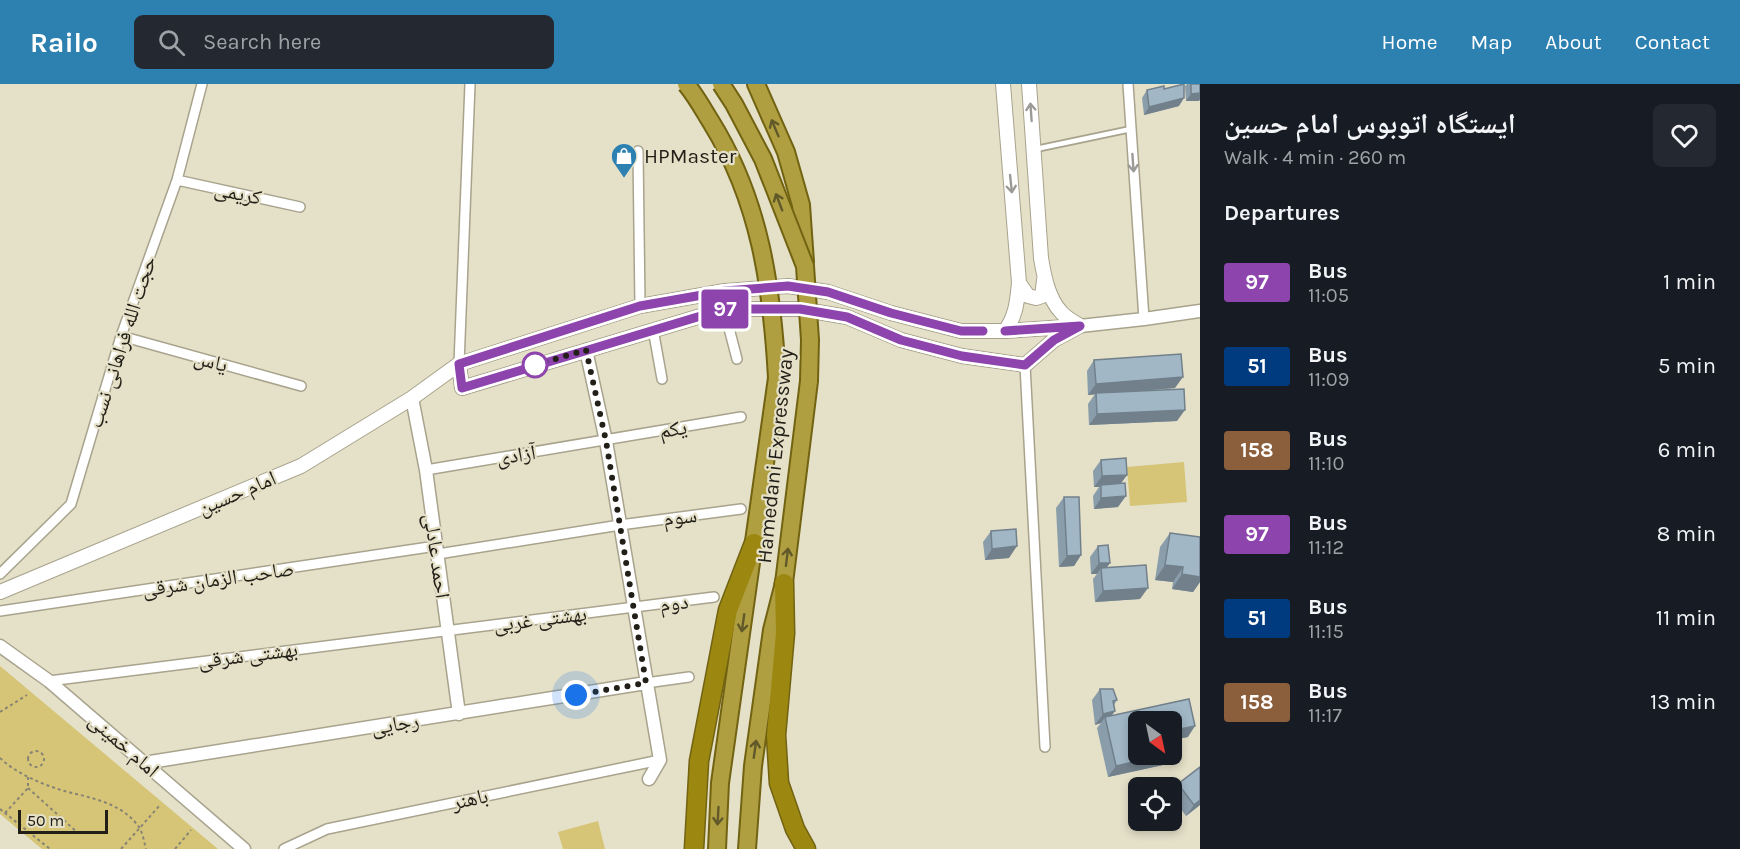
<!DOCTYPE html>
<meta charset="utf-8">
<style>
:root{--surface:#171b24;--page:#242831;--text:#f1f3f6;--muted:#9ea1a6;--accent:#2d81b1}
body{margin:0;font-family:Karla,"Noto Naskh Arabic",sans-serif;background:var(--page);color:var(--text);height:100vh;display:flex;flex-direction:column;font-size:22px;white-space:nowrap}
*{box-sizing:border-box;margin:0}
p{font-size:20px;color:var(--muted)}
.icon{flex:none;width:33px;height:33px;fill:none;stroke:currentColor;stroke-width:2;stroke-linecap:round;stroke-linejoin:round}
.map{position:relative;flex:1;overflow:hidden}
.sheet{display:flex;flex-direction:column;background:var(--surface);width:540px}
.sheet>*{flex:none}
.badge{padding:0 12px;border-radius:4px;font-size:21px;line-height:39px}
.needle{width:39px;rotate:147deg}
.buttons{position:absolute;left:1128px;top:627px;display:grid;gap:12px}
.buttons a{display:grid;place-items:center;width:54px;height:54px;border-radius:9px;background:var(--surface);box-shadow:0 3px 9px #0003;font-size:30px}
.scale{position:absolute;left:18px;bottom:15px;width:90px;box-sizing:border-box;padding-left:6px;border:3px solid #211f17;border-top:0;font-size:16px;line-height:21px;white-space:nowrap;color:#211f17;-webkit-text-stroke:4px #e5e0c8;paint-order:stroke}
.you{position:absolute;width:30px;height:30px;margin:-15px;border:4px solid #fff;border-radius:50%;background:#1a73e8;box-shadow:0 0 0 9px #1a73e833}
.map>.badge{position:absolute;translate:-50% -50%;box-shadow:0 0 0 3px #fff}
h2{padding:0 24px;font-size:22px;line-height:54px}
.round{display:grid;place-items:center;flex:none;width:63px;height:63px;border-radius:9px;background:var(--page)}
.head{display:flex;align-items:center;justify-content:space-between;height:102px;padding:0 24px}
h1{font-size:28px;font-weight:700;line-height:45px}
ul{padding:0;list-style:none}
li{display:flex;align-items:center;gap:18px;height:84px;padding:0 24px}
li div{flex:1}
li b{display:block;font-size:22px}
li em{font-style:normal}
li .badge{min-width:66px;font-weight:700;text-align:center}
header{display:flex;align-items:center;gap:36px;box-sizing:border-box;height:84px;padding:0 30px;background:var(--accent);color:#fff}
header strong{font-size:28px}
nav{display:flex;gap:33px;margin-inline-start:auto;font-size:21px}
.search{width:420px;height:54px;background:var(--page);display:flex;align-items:center;gap:15px;box-sizing:border-box;padding:0 21px;border-radius:9px;color:var(--muted);font-size:22px}
main{display:flex;flex:1;min-height:0}
.map>svg:first-child{display:block}
</style>
<header>
<strong>Railo</strong>
<div class="search"><svg class="icon" aria-label="search" viewBox="0 0 24 24"><circle cx="10" cy="10" r="6"/><path d="M15 15l6 6"/></svg>Search here</div>
<nav><a>Home</a><a>Map</a><a>About</a><a>Contact</a></nav>
</header>
<main>
<div class="map">
<svg width="1200" height="765" viewBox="0 0 1200 765">
<rect width="100%" height="100%" fill="#e5e0c8"/>
<path fill="#d6c576" d="M1184 378 1187 418 1130 422 1127 383Z
M0 582 218 765H42L0 730Z
M598 737 605 765H563L558 748Z"/>
<g fill="none" stroke-linecap="round" stroke-linejoin="round">
<g stroke="#a8a38d" stroke-width="8">
<path id="service" d="M1036 65 1131 45"/>
</g>
<g stroke="#a8a38d" stroke-width="12">
<path id="minor" d="M1128 0 1144 235
M638 67 640 222
M177 96 300 123
M724 225 737 275
M653 245 662 295
M121 252 301 302
M459 280 470 0
M1025 281 1045 663
M426 386 741 333
M438 470 620 441 741 425
M0 490 71 420 121 252 177 96 202 0
M0 527 436 462
M49 597 714 513
M646 599 689 593
M284 765 327 745 660 676"/>
</g>
<g stroke="#a8a38d" stroke-width="15">
<path id="tertiary" d="M1080 242 1144 235 1200 227
M586 266 606 357 660 676 649 695
M412 314 426 386 459 630
M0 562 49 597 244 765
M144 679 646 599"/>
</g>
<g stroke="#a8a38d" stroke-width="16">
<path id="secondary" d="M1003 0 1019 199C1017 218 1016 232 1005 247
M1029 0 1041 174C1044 192 1048 214 1061 228 1066 234 1074 238 1080 242
M1019 199 1028 212 1036 214 1042 212 1044 196
M459 280 462 304 724 225H800L847 233 901 256 962 272 1025 281 1054 256 1076 244
M0 508 301 382 412 314 459 280 640 222 725 207 788 202 828 208 891 229 961 247H1005L1080 242"/>
</g>
<g stroke="#716312" stroke-width="20">
<path id="trunk" d="M756 0 786 68 801 121 805 178
M717 765 720 699 777 294
M747 765 753 682 772 546 784 499 809 297"/>
</g>
<g stroke="#716312" stroke-width="21">
<path id="motorway" d="M784 499 785 549 776 651 779 699 795 745 806 765
M694 765 699 677 728 526 754 459"/>
</g>
<path stroke="#878474" stroke-width="2" stroke-dasharray="3 3" stroke-linecap="butt" d="M0 628 27 611
M28 675a8 8 0 1 1 16 0a8 8 0 1 1-16 0Z
M0 674C16 689 39 699 61 706 89 714 120 717 139 743 143 749 144 758 146 765
M28 704 78 749
M0 725 50 765
M5 729 28 704V693
M121 765 160 721
M175 765 191 746"/>
<use href="#service" stroke="#fff" stroke-width="4.5"/>
<use href="#minor" stroke="#fff" stroke-width="9"/>
<use href="#tertiary" stroke="#fff" stroke-width="12"/>
<use href="#secondary" stroke="#fff" stroke-width="14"/>
<use href="#trunk" stroke="#b09f40" stroke-width="16"/>
<use href="#motorway" stroke="#9c8710" stroke-width="18"/>
<g stroke="#716312" stroke-width="20" stroke-linecap="butt">
<path id="trunk-bridge" d="M686 0C696 12 703 25 711 38 760 117 772 203 777 294
M721 0 734 20 763 75 805 182 810 256 809 297"/>
</g>
<use href="#trunk-bridge" stroke="#b09f40" stroke-width="16"/>
</g>
<path fill="#8a9daa" d="M1187 0H1200V15L1199 17H1186L1185 2Z
M1164 5 1179 22 1144 31 1142 14 1147 6Z
M1094 276 1175 304 1143 307 1177 337 1089 341 1088 320 1095 310 1088 311 1087 287Z
M1101 376 1127 391 1120 400 1118 423 1094 425 1093 412 1099 403H1094L1093 387Z
M1064 413 1081 471 1074 482 1059 483 1056 424Z
M991 447 1009 474 985 476 983 458Z
M1170 449 1200 453V498L1193 508 1172 505 1173 498 1155 496 1160 463Z
M1098 462 1110 479 1106 484 1140 515 1095 518 1093 495 1097 490H1091L1090 473Z
M1100 605 1117 616 1114 621 1115 627 1111 632 1188 653 1177 655 1172 679 1108 693 1097 644 1101 639 1095 641 1092 616Z
M1200 683V721L1186 732 1172 713V710L1178 700Z"/>
<path fill="#71808b" d="M1200 9V15L1199 17H1186L1191 10Z
M1184 14 1179 22 1144 31 1149 23Z
M1183 293 1175 304 1088 311 1096 300Z
M1185 326 1177 337 1089 341 1097 330Z
M1127 391 1119 402 1101 401 1099 403H1094L1102 392Z
M1126 412 1118 423 1094 425 1101 414Z
M1017 462 1009 474 985 476 992 465Z
M1081 471 1074 482 1059 483 1067 472Z
M1099 479H1110L1102 490 1101 484 1097 490H1091Z
M1165 481 1183 483 1173 498 1155 496Z
M1182 490 1200 493V498L1193 508 1172 505Z
M1148 504 1140 515 1095 518 1103 507Z
M1115 627 1107 638 1105 633 1101 639 1095 641 1103 630Z
M1195 642 1188 653 1172 656 1175 646Z
M1179 668 1172 679 1108 693 1116 682 1172 670Z
M1200 716V721L1186 732 1194 721Z"/>
<path fill="#a1b7c6" stroke="#71808b" stroke-width="1.5" d="M1184 0V14L1149 23 1147 6 1164 2V5Z
M1191 0H1200V9L1191 10Z
M1181 270 1183 293 1096 300 1094 276Z
M1184 305 1185 326 1097 330 1096 309Z
M1126 374 1127 391 1102 392 1101 376Z
M1125 399 1126 412 1101 414V401Z
M1064 413H1079L1081 471 1067 472Z
M1016 445 1017 462 992 465 991 447Z
M1170 449 1200 453V493L1182 490 1183 483 1165 481Z
M1108 461 1110 479H1099L1098 462Z
M1146 481 1148 504 1103 507 1101 484Z
M1100 605H1113L1117 616 1113 617 1115 627 1103 630Z
M1189 615 1195 642 1175 646 1179 668 1172 670V638H1138V670H1168L1116 682 1105 633Z
M1200 683V716L1194 721 1178 700Z"/>
<defs><path id="oneway-shaft" d="M-6 0H5M1.5-3L5.5 0L1.5 3" fill="none" stroke-width="1.6" stroke-linecap="round" stroke-linejoin="round" transform="scale(1.5)"/></defs>
<g stroke="#9b9a97">
<use href="#oneway-shaft" transform="translate(1031 28) rotate(-94)"/>
<use href="#oneway-shaft" transform="translate(1133 79) rotate(86)"/>
<use href="#oneway-shaft" transform="translate(1011 100) rotate(84)"/>
</g>
<g stroke="#615929">
<use href="#oneway-shaft" transform="translate(775 44) rotate(-113)"/>
<use href="#oneway-shaft" transform="translate(779 118) rotate(-111)"/>
<use href="#oneway-shaft" transform="translate(787 473) rotate(-83)"/>
<use href="#oneway-shaft" transform="translate(743 539) rotate(98)"/>
<use href="#oneway-shaft" transform="translate(755 665) rotate(-82)"/>
<use href="#oneway-shaft" transform="translate(718 732) rotate(93)"/>
</g>
<g fill="none" stroke-linecap="round" stroke-linejoin="round">
<g stroke="#fff" stroke-width="14">
<path id="line" d="M983 247H961L891 229 828 208 788 202 725 207 640 222 459 280 462 304 724 225H800L847 233 901 256 962 272 1025 281 1054 256 1080 242 1005 247"/>
</g>
<use href="#line" stroke="#8e44ad" stroke-width="9"/>
<path stroke="#211f17" stroke-width="6" stroke-dasharray="0 10.8" d="M535 281 586 266 606 357 646 599 576 611"/>
</g>
<defs>
<g id="shop-pin" transform="scale(1.35)"><path d="M0 17L-7.5 6A9.5 9.5 0 1 1 7.5 6Z" fill="#2d81b1" stroke="#e5e0c8"/><path d="M-5-2.5h2.3a2.7 3.5 0 0 1 5.4 0H5L5.5 6h-11ZM-1.5-2.5h3a1.5 2.3 0 0 0-3 0Z" fill="#fff"/></g>
</defs>
<g fill-rule="evenodd">
<use href="#shop-pin" x="624" y="72"/>
</g>
<circle fill="#fff" stroke="#8e44ad" stroke-width="3" cx="535" cy="281" r="12"/>
<g text-anchor="middle" dominant-baseline="central" stroke-width="4.5" stroke-linejoin="round" paint-order="stroke">
<g font-size="21" fill="#211f17" stroke="#e5e0c8" text-anchor="start">
<text x="644" y="72">HPMaster</text>
</g>
<g font-size="21" fill="#211f17" stroke="#e5e0c8">
<text transform="translate(238 109) rotate(12)">کریمی</text>
<text transform="translate(122 258) rotate(-72)">حجت الله فراهانی نسب</text>
<text transform="translate(211 277) rotate(15)">یاس</text>
<text transform="translate(673 345) rotate(-10)">یکم</text>
<text transform="translate(516 371) rotate(-9)">آزادی</text>
<text transform="translate(775 372) rotate(-84)">Hamedani Expressway</text>
<text transform="translate(237 409) rotate(-23)">امام حسین</text>
<text transform="translate(680 433) rotate(-7)">سوم</text>
<text transform="translate(437 472) rotate(82)">احمد عادلی</text>
<text transform="translate(218 495) rotate(-8)">صاحب الزمان شرقی</text>
<text transform="translate(674 519) rotate(-7)">دوم</text>
<text transform="translate(540 535) rotate(-7)">بهشتی غربی</text>
<text transform="translate(248 571) rotate(-7)">بهشتی شرقی</text>
<text transform="translate(395 640) rotate(-9)">رجایی</text>
<text transform="translate(124 661) rotate(41)">امام خمینی</text>
<text transform="translate(470 715) rotate(-12)">باهنر</text>
</g>
</g>
</svg>
<div class="buttons">
<a><svg class="needle" viewBox="-14 -14 28 28"><path d="M0-13l5 13h-10z" fill="#e53935"/><path d="M0 13l5-13h-10z" fill="#9ea1a6"/></svg></a>
<a><svg class="icon" aria-label="locate" viewBox="0 0 24 24"><circle cx="12" cy="12" r="6"/><path d="M12 2v4M12 18v4M2 12h4M18 12h4"/></svg></a>
</div>
<div class="scale">50 m</div>
<div class="you" style="left:576px;top:611px"></div>
<b class="badge" style="left:725px;top:225px;background:#8e44ad;color:#fff">97</b>
</div>
<section class="sheet">
<div class="head"><div><h1>ایستگاه اتوبوس امام حسین</h1><p>Walk · 4 min · 260 m</p></div><a class="round"><svg class="icon" aria-label="heart" viewBox="0 0 24 24"><path d="M12 20l-8-8c-3-5 5-10 8-4 3-6 11-1 8 4z"/></svg></a></div>
<h2>Departures</h2>
<ul>
<li><span class="badge" style="background:#8e44ad;color:#fff">97</span><div><b>Bus</b><p>11:05</p></div><em>1 min</em></li>
<li><span class="badge" style="background:#003b80;color:#fff">51</span><div><b>Bus</b><p>11:09</p></div><em>5 min</em></li>
<li><span class="badge" style="background:#8b5e3c;color:#fff">158</span><div><b>Bus</b><p>11:10</p></div><em>6 min</em></li>
<li><span class="badge" style="background:#8e44ad;color:#fff">97</span><div><b>Bus</b><p>11:12</p></div><em>8 min</em></li>
<li><span class="badge" style="background:#003b80;color:#fff">51</span><div><b>Bus</b><p>11:15</p></div><em>11 min</em></li>
<li><span class="badge" style="background:#8b5e3c;color:#fff">158</span><div><b>Bus</b><p>11:17</p></div><em>13 min</em></li>
</ul>
</section>
</main>
